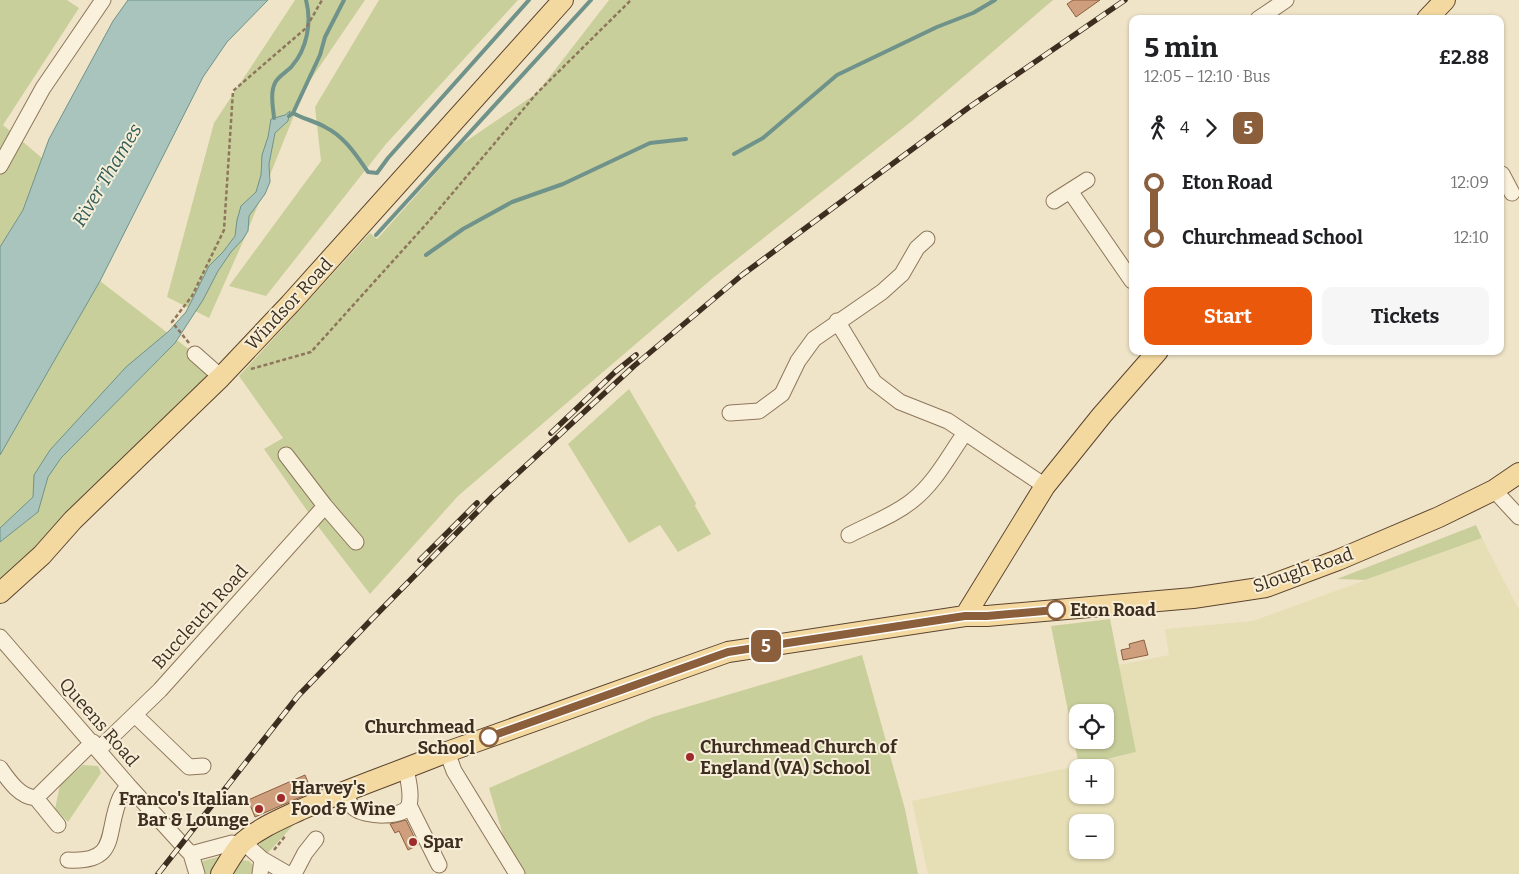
<!DOCTYPE html>
<meta charset="utf-8">
<style>
:root{--surface:#fff;--page:#f6f6f6;--text:#202124;--muted:#757577;--accent:#ea580c}
body{margin:0;font-family:Bitter,serif;background:var(--page);color:var(--text);height:100vh;display:flex;flex-direction:column;font-size:19px;white-space:nowrap}
*{box-sizing:border-box;margin:0}
p{font-size:16px;color:var(--muted)}
.icon{flex:none;width:28px;height:28px;fill:none;stroke:currentColor;stroke-width:2;stroke-linecap:round;stroke-linejoin:round}
.map{position:relative;flex:1;overflow:hidden}
.drawer{position:absolute;left:1129px;top:15px;width:375px;height:340px;display:flex;flex-direction:column;background:var(--surface);border-radius:10px;box-shadow:0 1px 4px #0004}
.drawer>*{flex:none}
.badge{padding:0 10px;border-radius:8px;font-size:18px;line-height:32px}
.fabs{position:absolute;left:1069px;top:704px;display:grid;gap:10px}
.fabs a{display:grid;place-items:center;width:45px;height:45px;border-radius:10px;background:var(--surface);box-shadow:0 1px 4px #0004;font-size:25px}
.map>.badge{position:absolute;translate:-50% -50%;box-shadow:0 0 0 2px #fff}
.legs{display:flex;align-items:center;gap:8px;height:55px;padding:0 15px;font-size:16px}
.legs p{margin-inline-start:auto}
.headline{display:flex;align-items:center;justify-content:space-between;height:85px;padding:0 15px}
h1{font-size:28px;font-weight:700;line-height:38px}
.action{display:flex;gap:10px;margin-top:auto;padding:10px 15px}
.action a{flex:1;height:58px;border-radius:10px;background:var(--accent);color:#fff;font-size:20px;font-weight:700;line-height:58px;text-align:center}
.action a+a{background:var(--page);color:var(--text)}
ul{padding:0 15px;list-style:none}
li{display:flex;align-items:center;gap:18px;height:55px;font-size:19px}
li i{display:grid;place-items:center;width:8px;height:100%;margin:0 6px;background:currentColor}
li i::after{content:'';width:12px;height:12px;margin:-6px;border:4px solid;border-radius:50%;background:var(--surface)}
li p{margin-inline-start:auto}
li:first-child i{background:linear-gradient(#0000 50%,currentColor 0)}
li:last-child i{background:linear-gradient(currentColor 50%,#0000 0)}
.map>svg:first-child{display:block}
</style>
<div class="map">
<svg width="1519" height="874" viewBox="0 0 1519 874">
<rect width="100%" height="100%" fill="#f0e4c8"/>
<path fill="#e6deb5" fill-rule="evenodd" d="M1482 538 1519 610V874H928L912 801 1115 758 1136 752 1119 665 1169 655 1165 629 1253 621ZM1078 768H1105V795H1078ZM1078 822H1105V850H1078Z"/>
<path fill="#c9cf9b" fill-rule="evenodd" d="M0 0H67L79 8 3 125 42 158 23 210 0 247Z
M295 0H365L305 88 245 237 209 318 167 297 214 123Z
M379 0H518L386 144 266 296 229 286 321 161 315 107Z
M609 0H1053L912 121 713 278 458 496 370 594 317 525 264 449 283 438 239 376 370 233 377 239 462 144 537 93Z
M100 281 195 354 221 377 0 593V453Z
M629 389 696 503 695 506 711 534 678 552 660 525 629 543 568 444Z
M1476 525 1482 538 1365 580 1337 579Z
M1110 619 1136 752 1079 766 1051 626ZM1078 712H1105V740H1078Z
M862 655 905 809 918 874H523L505 842 489 788 653 717Z
M83 765 98 766 101 773 68 822 55 809 60 785Z
M297 821 266 855 260 849V842Z
M221 856 212 874H205L201 863 203 861Z
M241 860 249 861 254 866 255 874H234Z"/>
<path fill="#a9c4bc" stroke="#6f938a" d="M128 0H268L227 42 203 77 100 281 0 455V247L23 210 49 139 113 21Z
M290 111 288 121 275 133 269 164 270 182 265 194 249 216 248 231 243 239 231 252 218 271 203 300 175 343 61 458 48 477 38 512 0 542V528L33 497 34 475 50 450 126 367 169 331 186 312 209 266 223 252 235 236 237 220 241 206 256 192 261 175 262 155 268 137 271 119 285 115Z"/>
<g fill="none" stroke-linecap="round" stroke-linejoin="round">
<path stroke="#6f938a" stroke-width="4" d="M293 113C303 119 315 121 325 127 345 137 356 155 368 172L377 173 388 158 529 0
M289 116 293 113 320 55 325 37 344 0
M274 118C273 107 270 93 275 83 278 76 287 72 292 66 307 49 312 22 306 0
M734 154 763 138 837 75 937 27 973 13 995 0
M376 235 591 0
M426 255 463 229 512 202 563 184 650 143 686 139"/>
</g>
<path fill="#cf9f7d" stroke="#8d5f41" d="M1073 0H1100L1076 17 1067 4Z
M1144 640 1148 655 1123 660 1121 650 1130 648 1129 644Z
M305 775 312 792 255 817 248 800Z
M406 820 418 845 408 850 399 831 395 833 390 824Z"/>
<g fill="none" stroke-linecap="round" stroke-linejoin="round">
<g stroke="#8d765c" stroke-width="17">
<path id="minor" d="M1258 19 1286 0
M0 166 43 88 103 0
M1502 174 1512 193
M1070 191 1132 281
M1054 201 1087 180
M837 321 874 382 900 402 948 421 1045 486
M195 354 221 377
M730 413 759 411 782 394 798 361 814 339 882 292 902 274 917 248 927 239
M286 455 325 506 356 542
M1494 490 1519 517
M849 535C870 524 895 515 913 500 935 483 949 455 965 433
M0 637 128 785 187 850 191 854 197 874
M135 715 189 767 203 766
M99 749 160 690 325 506
M447 752 454 771 517 874
M0 768C9 781 20 797 36 798L58 825
M345 791C347 796 349 804 354 808 364 817 404 819 409 805 412 794 408 779 406 769
M36 798 93 742
M409 805 439 865
M243 842 262 859 288 874
M191 854 232 843 240 845
M68 860C120 863 105 832 120 798 122 794 126 789 128 785
M260 874 262 859
M294 874 305 853 316 839"/>
</g>
<g stroke="#5b4430" stroke-width="22">
<path id="major" d="M1427 19 1445 0
M0 593 42 555 73 520 221 377 290 304 563 0
M965 616 1045 486 1102 415 1158 351
M221 874C228 863 234 851 243 842 259 828 281 819 300 810 348 789 398 772 447 752L728 652 965 616H987L1193 598 1266 587 1338 560 1439 517 1494 490 1519 473"/>
</g>
<path stroke="#8d765c" stroke-width="2.5" stroke-dasharray="4 2.5" stroke-linecap="butt" d="M189 343 172 322 192 296 224 230 233 91 306 28 322 0
M251 369 311 352 429 221 537 93 631 0
M274 850 286 835"/>
<use href="#minor" stroke="#faf1dc" stroke-width="15"/>
<use href="#major" stroke="#f3d9a0" stroke-width="20"/>
<g stroke="#3d2e20" stroke-width="5.5">
<path id="rail" d="M551 433 615 372 636 355
M420 560 477 503
M158 874 298 696 371 620 492 497 634 366 742 275 968 108 1125 0"/>
</g>
<use href="#rail" stroke="#f7eed8" stroke-width="4" stroke-dasharray="11" stroke-linecap="butt"/>
</g>
<g fill="none" stroke-linecap="round" stroke-linejoin="round">
<g stroke="#fff" stroke-width="11">
<path id="line-1" d="M489 737 728 652 965 616H987L1056 610"/>
</g>
<use href="#line-1" stroke="#8b5e3c" stroke-width="8"/>
</g>
<g fill="#fff" stroke="#8b5e3c" stroke-width="2.5">
<circle cx="1056" cy="610" r="9"/>
<circle cx="489" cy="737" r="9"/>
</g>
<g fill="#9e2a2b" stroke="#f7eed8" stroke-width="2">
<circle cx="690" cy="757" r="5"/>
<circle cx="281" cy="798" r="5"/>
<circle cx="259" cy="809" r="5"/>
<circle cx="413" cy="842" r="5"/>
</g>
<g text-anchor="middle" dominant-baseline="central" stroke-width="4" stroke-linejoin="round" paint-order="stroke">
<g font-size="18" fill="#3d2e20" stroke="#f7eed8">
<text transform="translate(289 304) rotate(-47)">Windsor Road</text>
<text transform="translate(1303 570) rotate(-19)">Slough Road</text>
<text transform="translate(200 617) rotate(-48)">Buccleuch Road</text>
<text transform="translate(99 722) rotate(49)">Queens Road</text>
</g>
<g font-size="18" font-weight="bold" fill="#3d2e20" stroke="#f7eed8" text-anchor="start">
<text x="1070" y="610">Eton Road</text>
<text x="475" y="727" text-anchor="end">Churchmead<tspan x="475" dy="21">School</tspan></text>
</g>
<g font-size="18" font-weight="bold" fill="#3d2e20" stroke="#f7eed8" text-anchor="start">
<text x="700" y="747">Churchmead Church of<tspan x="700" dy="21">England (VA) School</tspan></text>
<text x="291" y="788">Harvey's<tspan x="291" dy="21">Food &amp; Wine</tspan></text>
<text x="249" y="799" text-anchor="end">Franco's Italian<tspan x="249" dy="21">Bar &amp; Lounge</tspan></text>
<text x="423" y="842">Spar</text>
</g>
<g font-size="19" font-style="italic" fill="#2f5d5a" stroke="#f7eed8">
<text transform="translate(107 175) rotate(-59)">River Thames</text>
</g>
</g>
</svg>
<div class="fabs">
<a><svg class="icon" aria-label="locate" viewBox="0 0 24 24"><circle cx="12" cy="12" r="6"/><path d="M12 2v4M12 18v4M2 12h4M18 12h4"/></svg></a>
<a>+</a>
<a>−</a>
</div>
<b class="badge" style="left:766px;top:646px;background:#8b5e3c;color:#fff">5</b>
<section class="drawer">
<div class="headline"><div><h1>5 min</h1><p>12:05 – 12:10 · Bus</p></div><b>£2.88</b></div>
<div class="legs"><svg class="icon" aria-label="walk" viewBox="0 0 24 24"><circle cx="13" cy="4" r="2"/><path d="M13 8l-2 6 4 7M11 14l-3 7M7 12l3-4h3l4 4"/></svg>4<svg class="icon" aria-label="forward" viewBox="0 0 24 24"><path d="M9 5l7 7-7 7"/></svg><b class="badge" style="background:#8b5e3c;color:#fff">5</b></div>
<ul>
<li><i style="color:#8b5e3c"></i><b>Eton Road</b><p>12:09</p></li>
<li><i style="color:#8b5e3c"></i><b>Churchmead School</b><p>12:10</p></li>
</ul>
<div class="action"><a>Start</a><a>Tickets</a></div>
</section>
</div>
